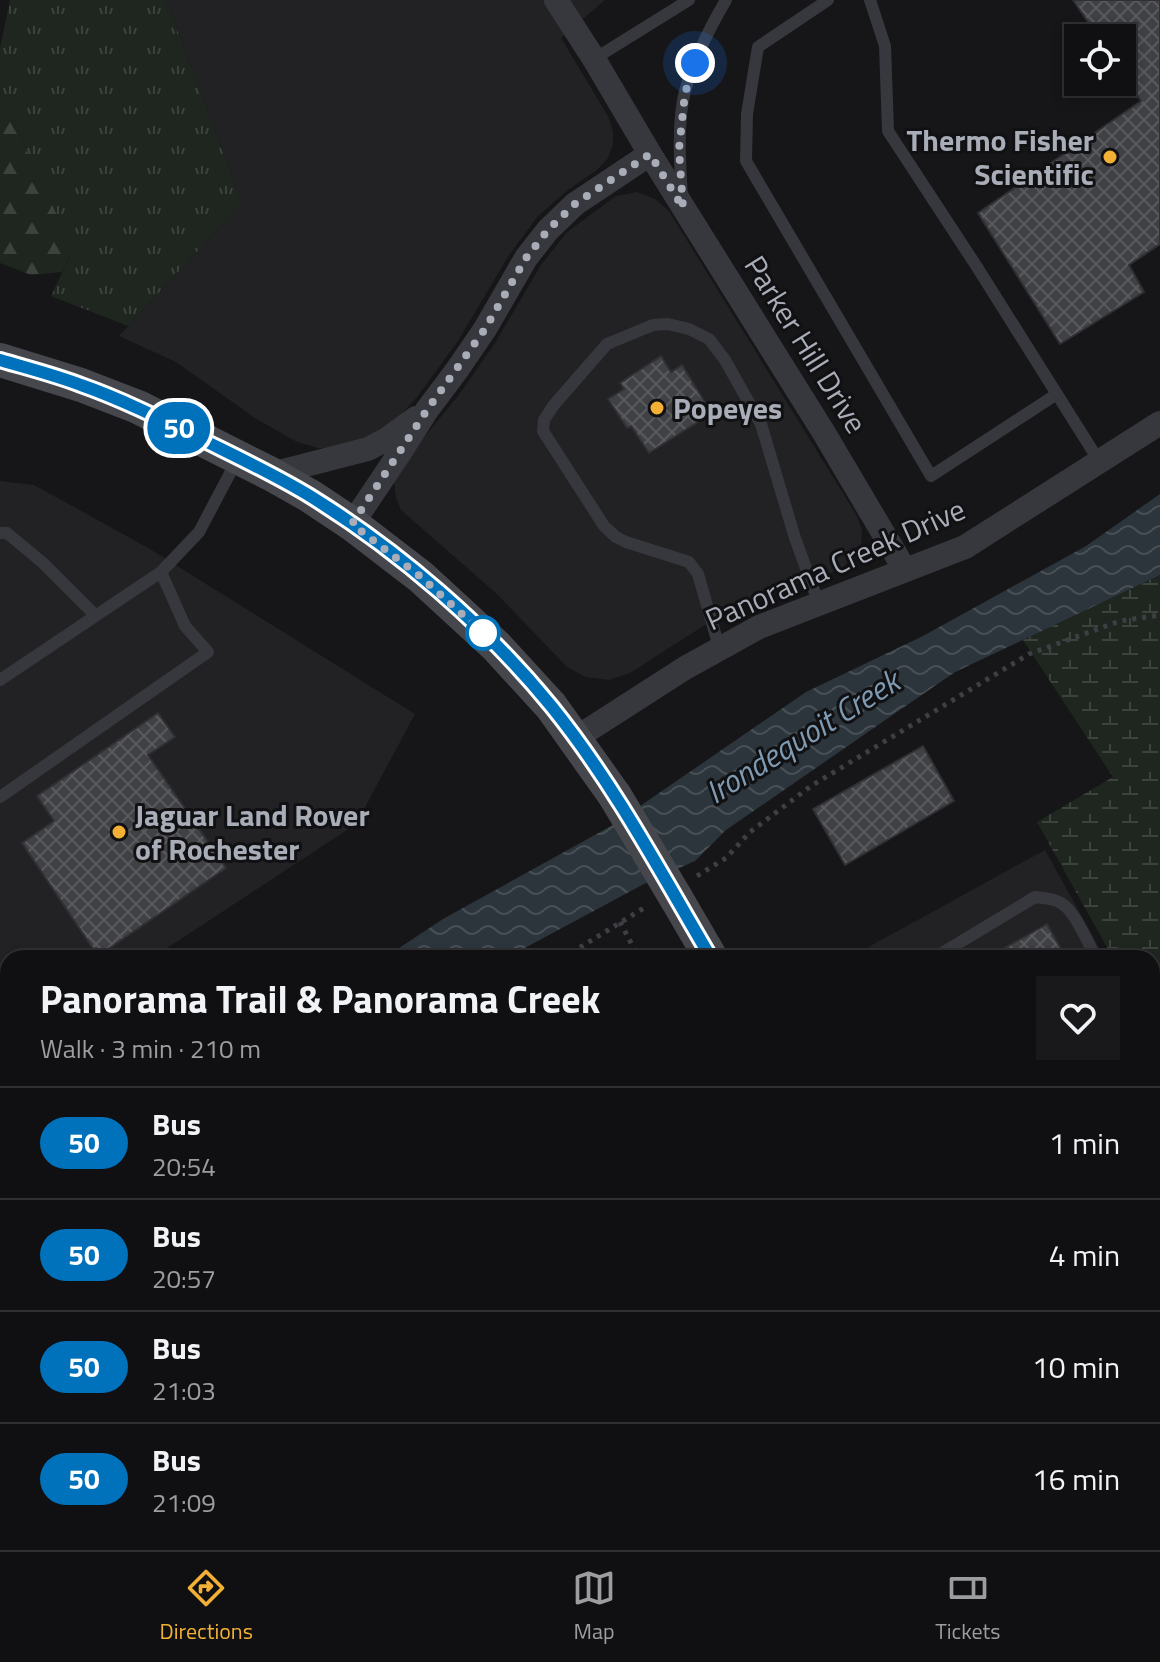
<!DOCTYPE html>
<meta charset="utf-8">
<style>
:root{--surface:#101012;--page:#19191b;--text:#f1f3f6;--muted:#9c9d9f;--line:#303032;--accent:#f2b134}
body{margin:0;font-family:"Titillium Web",sans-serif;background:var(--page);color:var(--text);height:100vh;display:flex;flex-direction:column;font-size:30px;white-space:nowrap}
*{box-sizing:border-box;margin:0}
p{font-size:26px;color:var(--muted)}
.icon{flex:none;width:44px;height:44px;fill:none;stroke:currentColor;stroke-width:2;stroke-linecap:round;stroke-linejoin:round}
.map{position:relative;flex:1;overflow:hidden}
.details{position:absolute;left:0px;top:950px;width:1160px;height:600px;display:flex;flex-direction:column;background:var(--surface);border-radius:24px 24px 0 0;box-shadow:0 4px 12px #0003,0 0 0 2px var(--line)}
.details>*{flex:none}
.badge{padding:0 16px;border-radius:26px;font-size:28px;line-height:52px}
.tools{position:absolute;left:1064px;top:24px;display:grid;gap:16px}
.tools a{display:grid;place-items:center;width:72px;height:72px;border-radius:0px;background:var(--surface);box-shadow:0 4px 12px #0003,0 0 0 2px var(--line);font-size:40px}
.you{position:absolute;width:40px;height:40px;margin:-20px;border:6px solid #fff;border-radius:50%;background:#1a73e8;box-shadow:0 0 0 12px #1a73e833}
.map>.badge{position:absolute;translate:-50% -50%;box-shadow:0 0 0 4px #fff}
.round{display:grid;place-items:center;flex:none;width:84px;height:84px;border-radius:0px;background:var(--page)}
.head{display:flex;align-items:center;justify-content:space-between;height:136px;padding:0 40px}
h1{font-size:38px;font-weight:700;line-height:60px}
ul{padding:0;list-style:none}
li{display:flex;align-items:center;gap:24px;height:112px;padding:0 40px;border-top:2px solid var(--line)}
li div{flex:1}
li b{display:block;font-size:30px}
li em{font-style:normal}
li .badge{min-width:88px;font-weight:700;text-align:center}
.tabs{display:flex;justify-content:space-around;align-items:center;height:112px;border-top:2px solid var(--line);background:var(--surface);font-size:22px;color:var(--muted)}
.tabs a{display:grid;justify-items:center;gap:4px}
.tabs .selected{color:var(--accent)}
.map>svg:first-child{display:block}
</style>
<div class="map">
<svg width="1160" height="1550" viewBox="0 0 1160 1550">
<defs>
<pattern id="grass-tufts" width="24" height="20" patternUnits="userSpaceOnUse" patternTransform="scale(2)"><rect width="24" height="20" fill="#1e261f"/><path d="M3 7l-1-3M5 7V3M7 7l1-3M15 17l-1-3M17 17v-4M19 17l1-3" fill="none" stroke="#3c433d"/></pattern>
<pattern id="forest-firs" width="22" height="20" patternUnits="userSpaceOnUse" patternTransform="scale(2)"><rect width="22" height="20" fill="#1e261f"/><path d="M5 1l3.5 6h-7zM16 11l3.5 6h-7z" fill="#3c433d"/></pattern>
<pattern id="wetland-marsh" width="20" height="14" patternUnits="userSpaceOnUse" patternTransform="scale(2)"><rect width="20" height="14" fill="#1e261f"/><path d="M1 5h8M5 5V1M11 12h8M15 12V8" fill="none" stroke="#3c433d"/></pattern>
<pattern id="water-waves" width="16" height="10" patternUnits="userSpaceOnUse" patternTransform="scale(2)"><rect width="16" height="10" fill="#2c353c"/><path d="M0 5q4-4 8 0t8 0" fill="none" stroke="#485056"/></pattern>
<pattern id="building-cross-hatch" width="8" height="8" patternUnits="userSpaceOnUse" patternTransform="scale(2)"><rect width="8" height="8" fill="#404145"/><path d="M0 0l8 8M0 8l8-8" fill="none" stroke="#595a5e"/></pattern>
</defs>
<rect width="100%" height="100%" fill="#161618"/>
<path fill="#222225" d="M166 0H605L561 38 609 118 613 133V144L608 158 597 170 568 190 538 216 509 255 458 341 417 397 389 428 343 448H318L295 441 255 418 176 362 119 336 242 203Z
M637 192 655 199 669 211 857 516 862 531 861 547 842 569 755 599 727 611 630 673 609 680 586 677 567 667 498 595 401 510 396 498 394 482 402 464 458 396 495 343 541 265 567 232 616 196Z
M0 481 34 485 150 549 415 714 356 824 152 958H8V1133L0 1140Z
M1045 850 1105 958H851L852 956Z
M1152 1043 1160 1058V1198L1152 1202Z
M1160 1218V1550H1089L1084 1542H1152V1223Z
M107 1542H905L908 1550H111Z"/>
<path fill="url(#grass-tufts)" d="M10 0H166L242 203 128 326 51 296 73 250 0 92V48Z"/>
<path fill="url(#forest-firs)" d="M0 92 73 250 62 272 31 275 0 263Z"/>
<path fill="url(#wetland-marsh)" d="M1160 575V1042L1152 1028V958H1113L1037 822 1113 777 1023 640Z"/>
<path fill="url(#water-waves)" d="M1160 494V575L955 672 726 830 695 861 644 884 506 958H384L443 919 611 826 806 692 923 636 1086 546Z
M8 1197V1252L0 1256V1201Z"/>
<path fill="url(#building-cross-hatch)" stroke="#303034" stroke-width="2" d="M1073 0H1160V244L1129 265 1144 292 1060 344 978 213 1141 101 1122 73V38H1099Z
M661 356 671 372 682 365 706 404 696 411 701 420 649 453 631 426 627 428 608 399 624 389 620 383Z
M158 713 175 737 148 755 226 868 98 956 22 843 54 821 37 796Z
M923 746 954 801 845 865 813 809Z
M1047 924 1066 958H987Z
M1160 1292V1532L1154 1535 1152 1532V1297Z
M120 1542H481L485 1550H124Z"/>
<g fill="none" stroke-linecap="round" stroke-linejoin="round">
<path stroke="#3d3f44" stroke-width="5" stroke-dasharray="4 6" stroke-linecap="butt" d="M697 876 726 858 750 832 811 786 1029 654 1120 621 1160 615
M620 922 639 958
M563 958 647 906
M0 1291 8 1288"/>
<path stroke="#37383d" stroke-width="12" d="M828 0 758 47 747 114 746 161 931 476 1057 394
M870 0 885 46 888 131 977 267 1099 461
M594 59 689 0
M682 197C680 165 677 122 685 91 694 58 709 29 726 0
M0 533H7L43 563 96 616
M719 647 698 574 689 562 626 542 616 537 604 526 543 431 544 420 553 406 607 344 653 325 668 324 689 329 709 339 725 360 761 424 795 538 819 604
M0 680 161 572 199 532 237 460
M0 797 208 652 185 626 161 572
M934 958 1035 897C1044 898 1053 898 1061 903 1075 911 1088 943 1096 958
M0 979 8 991
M1152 1059 1160 1074
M0 1095 8 1089
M1152 1222 1160 1218
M0 1511 8 1504
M56 1542 60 1550
M537 1542 541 1550
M849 1542V1550"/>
<path stroke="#37383d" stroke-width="24" d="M650 154 824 433 905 570
M271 474 368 449 387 439 416 418
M352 524 401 451 427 410 457 370 485 329 526 258 548 230 575 204 650 154 594 59 556 0
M576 738 685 668 759 627 965 547 1160 423"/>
<path stroke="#45474d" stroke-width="34" d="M0 360 81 385 138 407 271 474 310 496 352 524 421 577 496 646 551 706 615 796
M676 898 711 958
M1030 1542 1034 1550"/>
<path stroke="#45474d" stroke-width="34" d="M615 796 676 898"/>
</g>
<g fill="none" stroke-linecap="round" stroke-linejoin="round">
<g stroke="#fff" stroke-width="18">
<path id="line" d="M0 360C27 368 55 375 81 385 121 399 159 418 197 437 235 456 274 474 310 496 399 551 486 626 552 707 614 784 661 873 711 958"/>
</g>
<use href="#line" stroke="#0072bc" stroke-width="12"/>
<path stroke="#a8adb8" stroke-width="8" stroke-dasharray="0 14.4" d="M483 633 421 577 352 524 427 410 485 329 526 258 548 230 575 204 650 154 683 208 679 149 685 93 695 63"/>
</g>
<g fill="#f2b134" stroke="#111113" stroke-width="3">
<circle cx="1110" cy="157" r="8"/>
<circle cx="657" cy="408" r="8"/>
<circle cx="119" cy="832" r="8"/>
</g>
<circle fill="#fff" stroke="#0072bc" stroke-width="4" cx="483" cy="633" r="16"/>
<g text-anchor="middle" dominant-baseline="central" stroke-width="6" stroke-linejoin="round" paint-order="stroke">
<g font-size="30" font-weight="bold" fill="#a8adb8" stroke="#111113" text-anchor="start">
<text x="1094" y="140" text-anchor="end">Thermo Fisher<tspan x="1094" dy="34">Scientific</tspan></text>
<text x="673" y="408">Popeyes</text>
<text x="135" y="815">Jaguar Land Rover<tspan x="135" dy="34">of Rochester</tspan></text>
</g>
<g font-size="30" fill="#a8adb8" stroke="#111113">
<text transform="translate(806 344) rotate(58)">Parker Hill Drive</text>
<text transform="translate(835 564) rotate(-24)">Panorama Creek Drive</text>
</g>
<g font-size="32" font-style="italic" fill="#7f9bb3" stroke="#111113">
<text transform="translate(802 736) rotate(-32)">Irondequoit Creek</text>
</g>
</g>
</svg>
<div class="tools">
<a><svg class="icon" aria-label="locate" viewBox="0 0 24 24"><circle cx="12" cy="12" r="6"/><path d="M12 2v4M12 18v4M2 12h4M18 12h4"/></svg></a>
</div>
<div class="you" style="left:695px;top:63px"></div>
<b class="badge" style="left:179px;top:428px;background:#0072bc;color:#fff">50</b>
<section class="details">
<div class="head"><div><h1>Panorama Trail &amp; Panorama Creek</h1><p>Walk · 3 min · 210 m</p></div><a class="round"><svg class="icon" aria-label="heart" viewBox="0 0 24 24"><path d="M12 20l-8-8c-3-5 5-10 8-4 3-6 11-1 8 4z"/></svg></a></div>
<ul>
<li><span class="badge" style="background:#0072bc;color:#fff">50</span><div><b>Bus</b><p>20:54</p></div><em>1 min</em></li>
<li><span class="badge" style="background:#0072bc;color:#fff">50</span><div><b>Bus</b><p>20:57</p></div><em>4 min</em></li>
<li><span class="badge" style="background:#0072bc;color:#fff">50</span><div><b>Bus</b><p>21:03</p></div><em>10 min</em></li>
<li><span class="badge" style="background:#0072bc;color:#fff">50</span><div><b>Bus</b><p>21:09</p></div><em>16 min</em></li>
</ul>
</section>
</div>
<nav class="tabs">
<a class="selected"><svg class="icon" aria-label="directions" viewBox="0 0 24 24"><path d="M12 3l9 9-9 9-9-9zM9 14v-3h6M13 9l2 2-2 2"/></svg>Directions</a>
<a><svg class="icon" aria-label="map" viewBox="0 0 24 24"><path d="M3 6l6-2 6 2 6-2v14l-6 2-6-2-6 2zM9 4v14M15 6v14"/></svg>Map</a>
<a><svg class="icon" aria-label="tickets" viewBox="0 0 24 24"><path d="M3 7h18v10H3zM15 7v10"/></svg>Tickets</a>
</nav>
